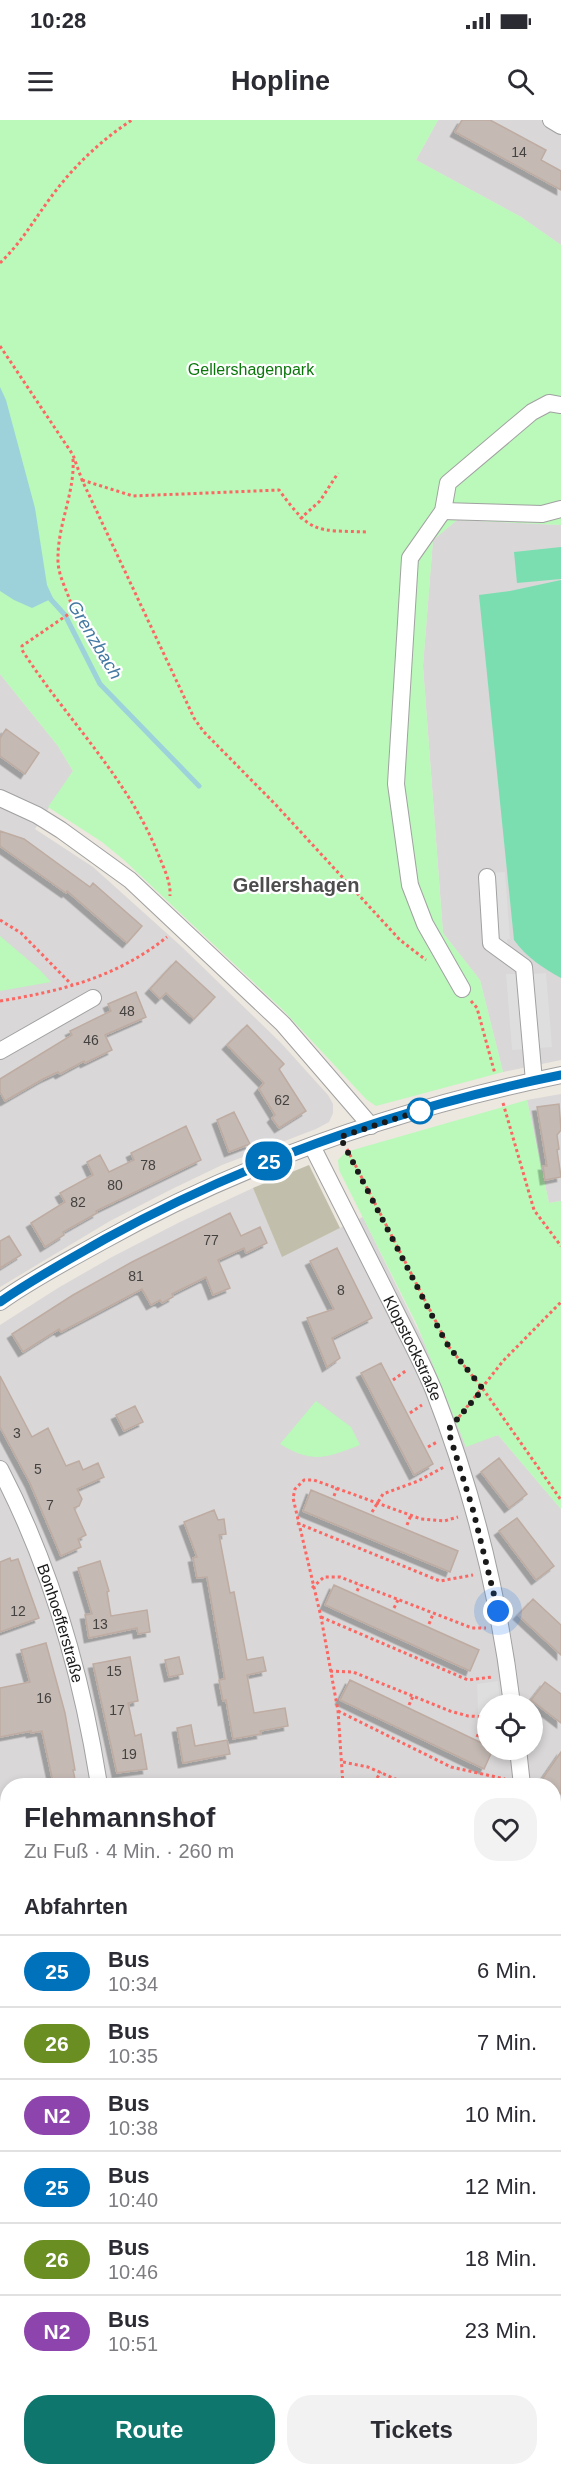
<!DOCTYPE html>
<html lang="de">
<meta charset="utf-8">
<style>
:root{--surface:#fff;--page:#f2f2f3;--text:#2b2b33;--muted:#7c7c81;--line:#e1e1e2;--accent:#0f766e}
body{margin:0;font-family:Arial,sans-serif;background:var(--page);color:var(--text);height:100vh;display:flex;flex-direction:column;font-size:22px;white-space:nowrap}
*{box-sizing:border-box;margin:0}
p{font-size:20px;color:var(--muted)}
.icon{flex:none;width:33px;height:33px;fill:none;stroke:currentColor;stroke-width:2;stroke-linecap:round;stroke-linejoin:round}
.map{position:relative;flex:1;overflow:hidden}
.details{position:absolute;left:0px;top:1658px;width:561px;height:698px;display:flex;flex-direction:column;background:var(--surface);border-radius:24px 24px 0 0;box-shadow:0 3px 9px #0003}
.details>*{flex:none}
.badge{padding:0 12px;border-radius:20px;font-size:21px;line-height:39px}
.buttons{position:absolute;left:477px;top:1574px;display:grid;gap:12px}
.buttons a{display:grid;place-items:center;width:66px;height:66px;border-radius:50%;background:var(--surface);box-shadow:0 3px 9px #0003;font-size:30px}
.you{position:absolute;width:30px;height:30px;margin:-15px;border:4px solid #fff;border-radius:50%;background:#1a73e8;box-shadow:0 0 0 9px #1a73e833}
.map>.badge{position:absolute;translate:-50% -50%;box-shadow:0 0 0 3px #fff}
h2{padding:0 24px;font-size:22px;line-height:54px}
.round{display:grid;place-items:center;flex:none;width:63px;height:63px;border-radius:24px;background:var(--page)}
.summary{display:flex;align-items:center;justify-content:space-between;height:102px;padding:0 24px}
h1{font-size:28px;font-weight:800;line-height:45px}
.action{display:flex;gap:12px;margin-top:auto;padding:12px 24px}
.action a{flex:1;height:69px;border-radius:24px;background:var(--accent);color:#fff;font-size:24px;font-weight:800;line-height:69px;text-align:center}
.action a+a{background:var(--page);color:var(--text)}
ul{padding:0;list-style:none}
li{display:flex;align-items:center;gap:18px;height:72px;padding:0 24px;border-top:2px solid var(--line)}
li div{flex:1}
li b{display:block;font-size:22px}
li em{font-style:normal}
li .badge{min-width:66px;font-weight:700;text-align:center}
.status{display:flex;justify-content:space-between;align-items:center;height:42px;padding:0 30px;background:var(--surface);direction:ltr}
.status svg{height:16px;fill:currentColor}
header{display:flex;justify-content:space-between;align-items:center;height:78px;padding:0 24px;background:var(--surface);font-size:27px;font-weight:800}
.map>svg:first-child{display:block}
</style>
<div class="status"><b>10:28</b><svg viewBox="0 0 49 12"><path d="M0 12V9h3v3zM5 12V6h3v6zM10 12V3h3v9zM15 12V0h3v12zM26 1h20v11H26zM47 4h2v5h-2z"/></svg></div>
<header><svg class="icon" aria-label="menu" viewBox="0 0 24 24"><path d="M4 6h16M4 12h16M4 18h16"/></svg>Hopline<svg class="icon" aria-label="search" viewBox="0 0 24 24"><circle cx="10" cy="10" r="6"/><path d="M15 15l6 6"/></svg></header>
<div class="map">
<svg width="561" height="2354" viewBox="0 0 561 2354">
<defs>
<filter id="shadow"><feDropShadow dx="-4.5" dy="4.5" stdDeviation="0" flood-color="#0004"/></filter>
</defs>
<rect width="100%" height="100%" fill="#ece7df"/>
<path fill="#d9d7d7" fill-rule="evenodd" d="M438 0H561V125L521 97 416 40Z
M457 400 561 405V940L503 952 480 860 443 813 423 546 433 420Z
M0 554 58 626 73 651 35 709 93 747 182 827 281 923 328 975 333 984V993L329 1002 316 1009 222 1045 172 1069 110 1101 0 1167Z
M561 974V1081L549 1083 527 980Z
M253 1068 282 1136 363 1097 432 1239 466 1326 498 1315 561 1389V1733L554 1736V1665H8V2146H0V1205L58 1168 112 1137 180 1102ZM488 1584H532V1629H488Z
M554 1749 556 1758H561V2039L554 2042Z
M561 2079V2277L554 2279V2081Z
M7 2183 8 2348H391V2354H0V2184Z"/>
<path fill="#c1bfab" d="M309 1045 340 1108 282 1137 253 1068Z"/>
<path fill="#a8cd93" d="M561 2277V2354H391V2348H554V2279Z"/>
<path fill="#baf9ba" d="M0 0H438L416 40 521 97 561 125V405L457 400 433 420 423 546 443 813 480 860 503 952 376 986 366 979 284 891 124 740 102 722 48 687 73 651 58 626 0 554Z
M0 816 39 849 51 862 0 871Z
M527 980 549 1083 561 1081V1389L498 1315 466 1327 417 1205 339 1050 338 1040 346 1032Z
M316 1281 351 1307 360 1325C326 1338 313 1344 280 1324Z"/>
<path fill="#7bdeb1" d="M561 427V459L517 463 514 432Z
M561 460V858C543 848 526 837 514 820L479 475 510 471Z"/>
<path fill="#dedede" d="M505 752 510 819H507L508 825 533 846V854L546 853 552 927 512 930 506 854H516V849L483 826 478 754Z
M498 1561 500 1584H488L487 1593 478 1594 477 1564Z"/>
<path fill="#9ed2db" d="M0 267 6 280 35 388 47 465 53 478 32 488 14 480 0 471Z"/>
<g fill="none" stroke-linecap="round" stroke-linejoin="round">
<path stroke="#9ed2db" stroke-width="5" d="M46 474 65 495 100 564 199 666"/>
</g>
<path fill="#c4b9b3" stroke="#beaca2" stroke-width="1.5" filter="url(#shadow)" d="M462 0H490L546 30 541 40 561 51V70L455 12Z
M6 609 39 633 25 654 0 636V618Z
M0 711 24 719 90 767 93 763 142 806 127 823 67 771 66 773 0 726Z
M176 841 215 877 194 899 166 873 160 879 150 869Z
M136 872 146 897 105 915 112 930 85 943 84 941 60 954 58 952 43 959 5 981 0 972V959L72 915 70 911 111 891 108 884Z
M247 905 284 944 279 949 306 991 279 1008 272 998 275 995 259 969 264 963 227 925Z
M559 984 561 1010 557 1015 559 1029 557 1030 561 1057 545 1060 543 1046H547L537 987Z
M234 992 250 1024 229 1032 217 1000Z
M186 1006 201 1040 96 1091 97 1093 63 1112 64 1115 45 1127 31 1103 65 1082 60 1073 93 1055 87 1042 100 1035 109 1052 134 1040 131 1033Z
M230 1093 241 1116 260 1107 267 1123 246 1133 244 1128 218 1140 230 1168 213 1175 206 1157 172 1174 173 1177 162 1183 160 1180 151 1185 142 1169 61 1212 59 1209 23 1232 12 1214 73 1175 132 1142Z
M9 1116 21 1135 0 1148V1121Z
M337 1128 372 1198 332 1218 340 1238 327 1247 307 1198 334 1189 310 1141Z
M381 1243 433 1344 414 1355 361 1253Z
M0 1256 32 1317 48 1308 66 1346 79 1341 83 1350 98 1343 104 1357 77 1369 82 1379 79 1386 74 1388 86 1415 78 1419 81 1427 61 1436 30 1363 0 1307Z
M135 1286 143 1302 124 1311 116 1295Z
M499 1338 527 1374 509 1388 481 1352Z
M311 1370 458 1431 450 1452 303 1391Z
M214 1390 218 1400 224 1399 226 1414 219 1415 230 1473 234 1472 247 1540 263 1537 266 1551 247 1555 254 1593 285 1588 288 1606 260 1611 261 1614 233 1619 226 1580 223 1581 219 1560 225 1559 207 1457 197 1458 193 1438 197 1437 184 1402Z
M517 1398 554 1446 536 1460 499 1411Z
M10 1438 11 1441 18 1439 39 1498 0 1512V1442Z
M100 1441 109 1471 107 1472 111 1496 147 1490 150 1512 138 1514 137 1508 89 1518 85 1495 92 1494 78 1448Z
M334 1465 479 1530 470 1551 325 1485Z
M533 1479 561 1505V1535L518 1495Z
M46 1523 65 1593 75 1650H73L75 1659 53 1662 42 1611 31 1613V1611L0 1617V1568L30 1562 21 1530Z
M130 1537 138 1581 128 1583 135 1616 141 1614 147 1649 117 1653 93 1544Z
M179 1537 183 1554 169 1557 165 1540Z
M350 1560 488 1626V1629H493L484 1649 340 1580Z
M545 1562 561 1574V1603L531 1580Z
M191 1605 195 1626 227 1620 230 1634 183 1643 177 1608Z
M561 1632V1674L554 1669V1665H547L541 1661Z"/>
<g fill="none" stroke-linecap="round" stroke-linejoin="round">
<g stroke="#a1a1a1" stroke-width="18">
<g id="minor">
<path d="M551 0 561 6"/>
<path d="M443 391 542 394 561 389"/>
<path d="M0 678 37 695 61 710 130 760 283 904 371 1006"/>
<path d="M487 757 491 823 524 847 534 961"/>
<path d="M462 869 425 804 410 765 396 664 410 438 443 391 448 363 532 292 549 283 561 285"/>
<path d="M0 931 93 878"/>
<path id="s1" d="M312 1026C340 1081 368 1137 396 1192 409 1218 423 1244 434 1271 473 1371 499 1477 512 1584"/>
<path d="M0 1182C32 1159 67 1141 101 1122 244 1042 401 988 561 955"/>
<path id="s2" d="M0 1349C51 1447 82 1556 99 1665"/>
<path d="M518 1629 522 1665"/>
<path d="M554 1802 561 1826"/>
<path d="M0 1859 8 1858"/>
<path d="M554 1861 561 1858"/>
<path d="M0 1978 8 1977"/>
<path d="M554 2062 561 2059"/>
<path d="M0 2163 8 2162"/>
<path d="M61 2348V2354"/>
</g>
</g>
<path stroke="#fb6762" stroke-width="3" stroke-dasharray="3 3" stroke-linecap="butt" d="M0 143C21 123 34 100 51 77 73 47 101 20 132 0
M0 226 73 335 82 360 194 598 203 611 276 685 400 820 426 840
M73 339C75 372 58 404 58 437 57 457 69 472 73 491L22 526V530C67 600 128 658 159 736 164 749 171 762 170 776
M82 360 133 376 279 370C312 415 315 410 368 412
M300 399 320 381 338 353
M0 800 21 813 72 865
M0 881C62 871 117 857 167 817
M471 881 477 888 495 954
M503 983 534 1090 561 1126
M347 1029 449 1227 483 1269 561 1380
M393 1260 407 1250
M410 1293 422 1285
M459 1297 503 1241 561 1182
M428 1327 437 1322
M334 1376 337 1368
M372 1392 383 1374 418 1361 444 1347
M297 1403 440 1461 473 1455
M407 1405 411 1395
M312 1468 324 1457H340L472 1508H486
M357 1471 360 1465
M394 1488 398 1480
M321 1497 468 1560 492 1557
M429 1504 433 1494
M330 1551 353 1552 450 1591 468 1596 488 1597
M409 1585 413 1576
M338 1591 451 1647 505 1659
M477 1617 485 1598
M343 1642 368 1647 409 1665
M377 1658 381 1652
M343 1665 338 1591 321 1497 293 1378 295 1369 304 1360H314L421 1399 444 1401 458 1397
M554 1744 561 1742
M404 2348 407 2354
M401 2354 402 2348"/>
<use href="#minor" stroke="#fff" stroke-width="16"/>
</g>
<g fill="none" stroke-linecap="round" stroke-linejoin="round">
<g stroke="#fff" stroke-width="14">
<path id="line" d="M0 1182C33 1159 70 1139 105 1119 247 1041 402 987 561 955"/>
</g>
<use href="#line" stroke="#0072bc" stroke-width="9"/>
<path stroke="#1a1a1a" stroke-width="6" stroke-dasharray="0 10.8" d="M420 991 428 988 340 1017 441 1213 449 1227 483 1269 448 1310 473 1390 498 1491"/>
</g>
<circle fill="#fff" stroke="#0072bc" stroke-width="3" cx="420" cy="991" r="12"/>
<g text-anchor="middle" dominant-baseline="central" stroke-width="4.5" stroke-linejoin="round" paint-order="stroke">
<g font-size="14" fill="#444240">
<text x="519" y="32">14</text>
<text x="127" y="891">48</text>
<text x="91" y="920">46</text>
<text x="282" y="980">62</text>
<text x="148" y="1045">78</text>
<text x="115" y="1065">80</text>
<text x="78" y="1082">82</text>
<text x="211" y="1120">77</text>
<text x="136" y="1156">81</text>
<text x="341" y="1170">8</text>
<text x="17" y="1313">3</text>
<text x="38" y="1349">5</text>
<text x="50" y="1385">7</text>
<text x="18" y="1491">12</text>
<text x="100" y="1504">13</text>
<text x="114" y="1551">15</text>
<text x="44" y="1578">16</text>
<text x="117" y="1590">17</text>
<text x="129" y="1634">19</text>
</g>
<g font-size="16" fill="#0a770b" stroke="#fff">
<text x="251" y="249">Gellershagenpark</text>
</g>
<g font-size="16" fill="#1a1a1a" stroke="#fff">
<text stroke="none"><textPath href="#s1" startOffset="226">Klopstockstraße</textPath></text>
<text stroke="none"><textPath href="#s2" startOffset="166">Bonhoefferstraße</textPath></text>
</g>
<g font-size="18" font-style="italic" fill="#447aa2" stroke="#fff">
<text transform="translate(95 520) rotate(59)">Grenzbach</text>
</g>
<g font-size="20" font-weight="bold" fill="#4d4d4d" stroke="#fff">
<text x="296" y="765">Gellershagen</text>
</g>
</g>
</svg>
<div class="buttons">
<a><svg class="icon" aria-label="locate" viewBox="0 0 24 24"><circle cx="12" cy="12" r="6"/><path d="M12 2v4M12 18v4M2 12h4M18 12h4"/></svg></a>
</div>
<div class="you" style="left:498px;top:1491px"></div>
<b class="badge" style="left:269px;top:1041px;background:#0072bc;color:#fff">25</b>
<section class="details">
<div class="summary"><div><h1>Flehmannshof</h1><p>Zu Fuß · 4 Min. · 260 m</p></div><a class="round"><svg class="icon" aria-label="heart" viewBox="0 0 24 24"><path d="M12 20l-8-8c-3-5 5-10 8-4 3-6 11-1 8 4z"/></svg></a></div>
<h2>Abfahrten</h2>
<ul>
<li><span class="badge" style="background:#0072bc;color:#fff">25</span><div><b>Bus</b><p>10:34</p></div><em>6 Min.</em></li>
<li><span class="badge" style="background:#6b8e23;color:#fff">26</span><div><b>Bus</b><p>10:35</p></div><em>7 Min.</em></li>
<li><span class="badge" style="background:#8e44ad;color:#fff">N2</span><div><b>Bus</b><p>10:38</p></div><em>10 Min.</em></li>
<li><span class="badge" style="background:#0072bc;color:#fff">25</span><div><b>Bus</b><p>10:40</p></div><em>12 Min.</em></li>
<li><span class="badge" style="background:#6b8e23;color:#fff">26</span><div><b>Bus</b><p>10:46</p></div><em>18 Min.</em></li>
<li><span class="badge" style="background:#8e44ad;color:#fff">N2</span><div><b>Bus</b><p>10:51</p></div><em>23 Min.</em></li>
</ul>
<div class="action"><a>Route</a><a>Tickets</a></div>
</section>
</div>
